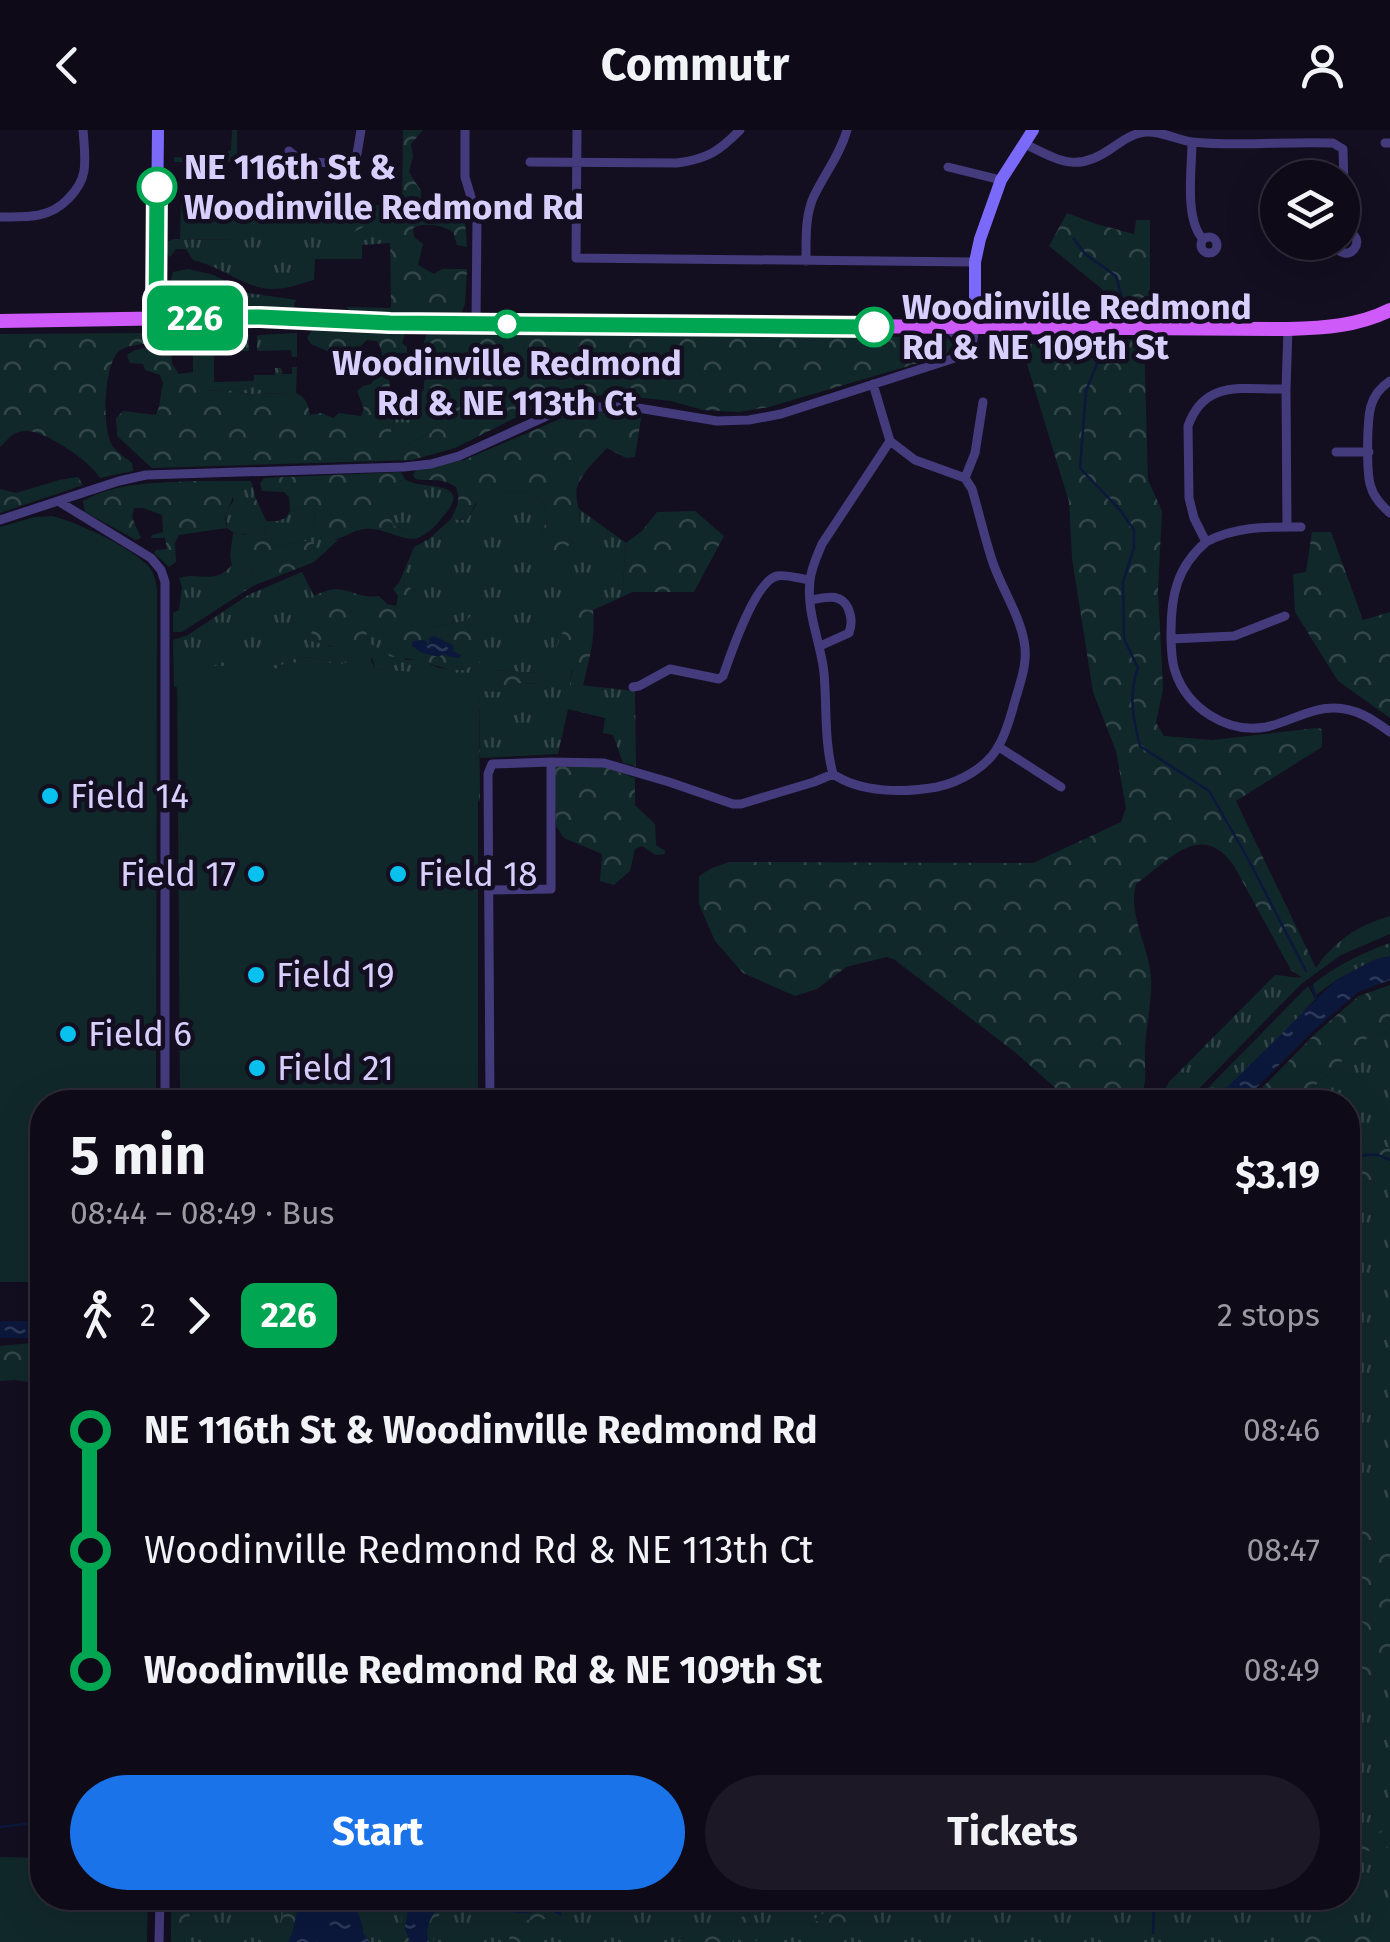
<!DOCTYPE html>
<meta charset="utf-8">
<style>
:root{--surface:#0e0a18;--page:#1c1825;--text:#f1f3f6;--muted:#9b9aa2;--line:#2e2b37;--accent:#1a73e8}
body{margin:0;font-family:"Fira Sans",sans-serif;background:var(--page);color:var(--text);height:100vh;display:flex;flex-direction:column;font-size:38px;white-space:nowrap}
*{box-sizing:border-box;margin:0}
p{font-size:32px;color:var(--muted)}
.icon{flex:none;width:55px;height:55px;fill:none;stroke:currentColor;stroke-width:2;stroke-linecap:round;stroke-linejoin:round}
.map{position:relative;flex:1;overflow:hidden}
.panel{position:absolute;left:30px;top:960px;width:1330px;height:820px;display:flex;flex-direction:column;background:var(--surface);border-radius:40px;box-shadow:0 10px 40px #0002,0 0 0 2px var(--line)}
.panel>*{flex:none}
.badge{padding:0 20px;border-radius:15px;font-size:35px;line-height:65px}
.tools{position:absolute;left:1260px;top:30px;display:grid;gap:20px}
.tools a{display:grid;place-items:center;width:100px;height:100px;border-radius:50%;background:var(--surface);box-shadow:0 10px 40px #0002,0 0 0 2px var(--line);font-size:50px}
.map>.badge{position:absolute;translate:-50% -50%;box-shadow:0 0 0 5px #fff}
.legs{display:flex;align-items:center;gap:15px;height:110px;padding:0 40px;font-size:32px}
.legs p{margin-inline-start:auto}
.overview{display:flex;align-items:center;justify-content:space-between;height:170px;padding:0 40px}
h1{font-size:55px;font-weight:700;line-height:75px}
.button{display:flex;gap:20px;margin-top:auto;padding:20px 40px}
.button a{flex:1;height:115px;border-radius:60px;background:var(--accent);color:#fff;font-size:40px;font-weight:700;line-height:115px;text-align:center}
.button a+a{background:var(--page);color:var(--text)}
ul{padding:0 40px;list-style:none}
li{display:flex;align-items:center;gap:35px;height:120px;font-size:38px}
li i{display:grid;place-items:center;width:15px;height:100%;margin:0 12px;background:currentColor}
li i::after{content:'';width:25px;height:25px;margin:-12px;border:8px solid;border-radius:50%;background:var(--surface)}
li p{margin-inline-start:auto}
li:first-child i{background:linear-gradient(#0000 50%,currentColor 0)}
li:last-child i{background:linear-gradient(currentColor 50%,#0000 0)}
header{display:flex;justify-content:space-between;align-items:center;height:130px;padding:0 40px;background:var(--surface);font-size:45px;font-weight:700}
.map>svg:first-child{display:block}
</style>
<header><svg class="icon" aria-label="back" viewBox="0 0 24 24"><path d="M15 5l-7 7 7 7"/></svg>Commutr<svg class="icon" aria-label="person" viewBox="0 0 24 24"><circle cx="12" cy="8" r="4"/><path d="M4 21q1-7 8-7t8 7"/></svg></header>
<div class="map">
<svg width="1390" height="1812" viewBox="0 0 1390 1812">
<defs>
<pattern id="grass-tufts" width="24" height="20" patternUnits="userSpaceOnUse" patternTransform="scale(2.5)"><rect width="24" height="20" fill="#11282a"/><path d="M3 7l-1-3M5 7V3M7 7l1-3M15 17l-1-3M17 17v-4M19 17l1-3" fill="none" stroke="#33464a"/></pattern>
<pattern id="forest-crowns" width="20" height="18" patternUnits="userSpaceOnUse" patternTransform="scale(2.5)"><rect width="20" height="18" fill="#11282a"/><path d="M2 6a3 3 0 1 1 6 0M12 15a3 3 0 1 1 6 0" fill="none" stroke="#33464a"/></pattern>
<pattern id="water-ripples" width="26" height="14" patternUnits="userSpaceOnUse" patternTransform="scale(2.5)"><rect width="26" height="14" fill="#0b183c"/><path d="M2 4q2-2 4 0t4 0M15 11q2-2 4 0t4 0" fill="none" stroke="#2e3959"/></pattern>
</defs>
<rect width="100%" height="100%" fill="#130e20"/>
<path fill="url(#grass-tufts)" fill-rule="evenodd" d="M236 74 310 75 323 89 337 87 342 90 371 84 382 87 390 100V113L362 115V129H315L314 150C300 154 287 159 272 159 244 158 221 136 193 130L186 119H176L170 127 166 123V112L174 109 235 110Z
M188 139 214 145 248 163 297 170 294 173 295 178 180 175 171 150 173 142Z
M297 203V227H292L291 220 257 221V206L259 205Z
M198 205H249V221H241V216L232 213 223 216 222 224H214V252L254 251V245H275V238H281L282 244H292V237H297L296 263 251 264 227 260 206 261 199 255Z
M424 260 434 288 432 302 404 317H391V302L395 288 391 278 395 272 412 270Z
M405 349C420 361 473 349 446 383 436 395 429 404 415 409L407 400 394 396 388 386 397 376 383 361V353H397Z
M221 351H251L256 369 251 370 256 394 252 402C242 406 235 405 227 398L226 382 234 370Z
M506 361 526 363 541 369 548 387 539 410 580 387 579 379 626 413 622 467 593 480 572 478C568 504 574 528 570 554L635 561 636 636 623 633 613 605 603 603 605 588 568 579 558 624 480 628 479 560 395 541 375 539 365 500 372 496 385 506 406 530 418 529 439 538 464 540 476 481 466 491 433 497 415 461 399 453 414 417 429 409 451 389 467 390 477 373ZM479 532 494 540 537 543 543 554 520 553 509 556Z
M313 368 316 370 313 402 323 399 331 402 333 409 338 410 314 432 313 413 304 411 276 416 265 408 266 391H277L286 388 290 381 308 374Z
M230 426 252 430 253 456 182 502H173V483L179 480 182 457 179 448C199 441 214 456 232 435Z
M302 442 314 466 311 475 317 484 312 497 328 516 343 518 349 528 341 535C317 527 293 521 274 542L228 535 231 552 180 559 174 556 173 510 188 505 248 465Z
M1390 786V804L1341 825 1301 854 1186 972H1159L1163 962 1169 952 1275 845C1285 845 1298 850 1307 846 1314 843 1318 834 1323 828 1344 805 1360 795 1390 786Z
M1390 813V826L1374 830 1336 850 1316 865 1313 854C1337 835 1362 823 1390 813Z
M1308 856 1315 869 1273 914 1212 972H1194Z
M1390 898V1812H171V1768H1348V972H1297L1366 909Z"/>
<path fill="url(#forest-crowns)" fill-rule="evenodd" d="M232 0H237V32H174V27L194 28 211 21 223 24 231 20Z
M403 0H423L411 14 413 26 409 42 421 61V81H464L467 117 457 115 453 102C442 95 426 92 413 98L414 107 423 114 418 135 434 144 442 139H467L465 174 462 181 463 185 353 186 349 182 347 177 391 178 390 100 382 87 371 85 362 98 349 104 340 95 342 90 338 87 323 89 310 75H402Z
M1067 83 1096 94 1134 104 1136 90H1150V181H1198L1202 189 1103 188 1106 178 1102 159 1049 116Z
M313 199 405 203 402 213 407 217V223H391C389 241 387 256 395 272L391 278 395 287 391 302V316L404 317 432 302C435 283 426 277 424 261 422 245 433 238 433 221L423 215 427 203 933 207 947 208 953 214 946 225 769 277 738 282 703 280 671 271 615 265 583 266 564 269 525 283 455 318 412 330 152 338 117 306 116 288 123 281 156 285C161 275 160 264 163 253L160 245 145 240 143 234 130 233 127 225C136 217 150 219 160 212L161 205H170L172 234 179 244 193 242V205H198L199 254 206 261 227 260 251 264 296 263C307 268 308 275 310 285L322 283 333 288 339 283 361 286 364 279 357 261 363 256 371 254C382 240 387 227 377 211L367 210C347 230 344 228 320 218 308 212 314 218 307 208Z
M154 203 149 213C140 215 125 215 118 222 104 236 101 301 113 317 118 323 126 328 132 333L133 341 100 348C90 331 46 301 27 301 14 300 8 309 0 317V204Z
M1144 209 1148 350 1162 381 1158 460 1163 559 1156 593 1164 606 1212 610 1317 598 1322 599V617L1236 671 1316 838 1312 844 1303 848 1291 840 1234 736C1202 689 1169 730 1136 754 1128 781 1146 813 1150 839 1154 866 1146 892 1145 919 1144 939 1149 954 1138 972H1071L1016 923 895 830 887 827 846 837 817 859 795 866 743 843 715 811 699 774V746L712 738 729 732 1033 733 1121 692 1126 678 1116 621 1093 562 1072 428 1069 372 1024 224 1026 214Z
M621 280 642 282 635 327 626 328 607 318C597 329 582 342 577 357 575 364 578 374 579 381 581 407 568 420 547 432L539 427V410L548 387 541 369 526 363 506 361 498 373 482 375 476 373 467 390 451 389C457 377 461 370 456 357 442 347 430 352 415 349L413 345 416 340 464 330 562 288 593 282Z
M401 342 405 349 397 353H383V361L395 367 397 376 389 386 394 396 407 400 415 409C397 409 382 397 365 399 353 400 344 408 333 410L330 402 323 399 318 405 313 402 316 370 313 369 309 374 290 381 289 367 284 362 262 361 260 353 264 348Z
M78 347 83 355 0 383V359L16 363 59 350Z
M194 351H221L233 359C234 378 221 379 227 398L179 405 175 413 176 432 169 437 154 423 156 420 167 419 165 408H151L152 405 163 402 162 385 143 378H134L132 387 141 408 136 410 85 382 83 371C116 352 158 353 194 351Z
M256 369 266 391 265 408 276 416 304 411 314 413V432L253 456 252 431 230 426 233 403 244 405 252 402 255 394 248 383 251 370Z
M695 381 724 406 694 462H632L622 467 626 413 642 401 657 382Z
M1312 402H1331L1363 490 1390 482V588L1338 551 1295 482 1293 444 1306 442Z
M399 453C404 455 410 457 414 461 423 469 428 485 433 497L466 491 477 480 478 531 494 540 537 543 544 554 520 553 509 556 501 562 479 561 480 671 231 552 227 534 264 535 274 542C294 521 316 527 341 535L349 528 343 519 311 511 312 497 317 484 310 475 314 466C347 449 351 470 379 466L387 474 396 476 398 466 393 459ZM371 497 385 506V517L389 526C400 529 412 528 422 531 441 537 461 547 478 532L479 559 465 550 440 544 375 539 371 530 375 517 367 510 366 500Z
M572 478 593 480C596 510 589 528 583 556L570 555 572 540 562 536 555 521 562 503 569 497 563 486Z
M554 636 606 637 635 648V675L655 694 656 715 665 721V724L656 725 642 716 635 719 630 741 614 755 600 751 602 724 564 708 556 696Z
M1390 855V898L1366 909 1297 972H1248L1316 903 1359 866Z
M1375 1014 1390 1018V1060L1386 1053 1365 1052 1348 1064V1023L1360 1016Z
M42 1212V1254L15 1250 0 1251V1216Z
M1353 1243 1360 1245 1364 1253 1358 1270 1348 1344V1251Z
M1348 1361 1363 1364 1382 1404 1390 1412V1544L1348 1546V1509L1370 1502 1361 1490H1348V1470L1354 1459 1353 1427 1348 1414Z
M1390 1697V1716C1378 1722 1361 1720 1348 1723V1711H1359Z
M171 1768H190L189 1812H171Z
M288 1768H300L292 1804 288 1812H273Z
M400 1768H450L431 1798 434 1812H403Z
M497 1768H591L565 1777V1789L556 1793 546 1789 527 1790 523 1795V1802L533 1803 536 1809 532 1812H509L510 1799Z
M976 1768H1034L1031 1775 1008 1778 975 1772Z
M1148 1768H1161L1164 1779V1803L1157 1807 1148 1804Z
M851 1775H859L865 1782 861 1789H850L837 1797 830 1793 827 1796 814 1790 819 1785Z
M744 1786H752L757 1811 748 1807H736L732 1812H677L702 1805 718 1803 725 1796Z
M1373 1792 1385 1801 1390 1798V1812H1272L1298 1806 1314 1799 1327 1804 1349 1795Z"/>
<path fill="#11282a" d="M181 73 236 74V110L180 109Z
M52 386C75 391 135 419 150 438 155 445 156 452 157 460L156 972H42V1152H0V397L34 387Z
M177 534 478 547V972H180Z
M0 1727 42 1728V1768H148L147 1812H0Z"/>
<path fill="url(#water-ripples)" d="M434 506 453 515V521L461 525 460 528 451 527 443 524 439 527 422 523 412 516 413 511 425 510 429 516V508Z
M1390 826V850L1358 862 1313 901 1242 972H1212L1336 850 1374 830Z
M0 1191H42V1208H0Z
M300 1768H347C355 1779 363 1788 363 1803L370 1812H288L292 1804Z
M409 1768H445C435 1780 423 1796 429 1812H410L405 1799Z
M503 1768H561L558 1775 562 1786C555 1783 553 1781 546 1781 528 1781 511 1792 503 1768Z"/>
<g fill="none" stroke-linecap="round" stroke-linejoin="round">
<path stroke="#0b183c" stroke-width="2.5" d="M1074 109 1085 124 1116 146 1123 172
M1104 216 1086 261 1080 338 1120 380 1134 400V418L1123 452 1124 509 1138 538C1128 565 1133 589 1140 616L1209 661 1247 727 1306 841
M1312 857 1317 870
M1348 1036C1361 1023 1372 1021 1390 1030
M0 1697 42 1692
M1152 1768 1154 1778 1153 1803"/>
<path stroke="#443b7d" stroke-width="9" d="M465 0V47L477 87 476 193
M577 0 576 128 975 132
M1192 12C1192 39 1184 89 1203 109
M1385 13H1390
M1025 14C1060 31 1077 43 1112 18 1122 11 1133 3 1146 2 1162 1 1177 10 1192 12 1237 17 1287 11 1333 13L1343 19 1345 100
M289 21 302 32 345 33 357 24 361 0
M530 32 677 33C708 29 719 21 740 0
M948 37 1001 50
M0 87C26 87 49 89 68 69 76 61 82 53 84 41 86 28 84 13 83 0
M1201 115a8 8 0 1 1 16 0a8 8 0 1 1-16 0Z
M1333 112C1346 141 1374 105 1342 100
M806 131C806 110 805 84 814 66 825 43 840 25 847 0
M947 197 961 210 959 225
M1390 251C1381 257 1374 265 1371 276 1367 290 1366 344 1371 357 1374 368 1382 376 1390 383
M1286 259C1244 260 1205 248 1188 296L1189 368 1194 388 1206 412C1177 437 1171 465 1171 502 1171 515 1171 529 1175 541 1187 578 1227 604 1266 597 1289 592 1310 578 1334 578 1356 578 1372 589 1390 602
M890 311 915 330 965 348
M1336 322H1369
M965 348 975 323 983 272
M58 371 151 428 161 440 165 452V972
M0 390 119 351 146 345 404 337 431 334 459 326 547 286 567 281 593 277H632L717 291 749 290 781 284 958 227 972 216 975 196
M1287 397 1286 259 1288 199
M1206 412C1236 396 1268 397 1301 397
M810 470C825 468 840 462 848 478 852 488 852 494 849 503L820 516
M1171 509 1234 506 1285 486
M633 557 639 556 670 539 719 549 723 546C730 526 755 451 777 446 786 444 801 449 810 450
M999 617 1061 657
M833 644C824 611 827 577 824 543 821 513 806 482 810 451 811 438 817 426 822 414L890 311 873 254
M489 760 551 759V632
M490 972 488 644 492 634 551 632 604 633 669 652 733 674H741L814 652 833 644C861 663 904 663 937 657 960 652 988 637 999 615 1008 600 1012 580 1017 564 1022 547 1028 530 1024 511 1019 484 1002 459 993 433 985 409 979 383 972 359L965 348
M159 1812 160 1768"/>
<path stroke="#7b6af9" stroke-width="12" d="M156 188 158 0
M975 196V132L980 109 1001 50 1033 0"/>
<path stroke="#cd5af9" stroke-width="14" d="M0 191 245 187 390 193 1288 199C1324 198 1358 196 1390 180"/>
</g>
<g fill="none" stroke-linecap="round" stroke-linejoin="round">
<g stroke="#fff" stroke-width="22">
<path id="line-1" d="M157 57 156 188 260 187 390 193 874 197"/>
</g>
<use href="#line-1" stroke="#00a651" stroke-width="15"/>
</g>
<g fill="#fff" stroke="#00a651" stroke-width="5">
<circle cx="157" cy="57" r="18"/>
<circle cx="507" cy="194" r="12"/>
<circle cx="874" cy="197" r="18"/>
</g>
<g fill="#09c1ef" stroke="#130e20" stroke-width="4">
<circle cx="50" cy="666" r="10"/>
<circle cx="256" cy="744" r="10"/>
<circle cx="398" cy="744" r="10"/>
<circle cx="256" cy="845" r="10"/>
<circle cx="68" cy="904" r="10"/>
<circle cx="257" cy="938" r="10"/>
</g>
<g text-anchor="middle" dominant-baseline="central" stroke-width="9" stroke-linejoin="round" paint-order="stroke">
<g font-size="35" font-weight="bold" fill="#d9cffd" stroke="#130e20" text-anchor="start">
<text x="184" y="37">NE 116th St &amp;<tspan x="184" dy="40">Woodinville Redmond Rd</tspan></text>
<text x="902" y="177">Woodinville Redmond<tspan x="902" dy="40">Rd &amp; NE 109th St</tspan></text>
<text x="507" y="233" text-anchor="middle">Woodinville Redmond<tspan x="507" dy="40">Rd &amp; NE 113th Ct</tspan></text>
</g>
<g font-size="35" fill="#d9cffd" stroke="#130e20" text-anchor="start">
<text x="70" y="666">Field 14</text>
<text x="236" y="744" text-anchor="end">Field 17</text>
<text x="418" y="744">Field 18</text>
<text x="276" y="845">Field 19</text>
<text x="88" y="904">Field 6</text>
<text x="277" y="938">Field 21</text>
</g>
</g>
</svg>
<div class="tools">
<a><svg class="icon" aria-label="layers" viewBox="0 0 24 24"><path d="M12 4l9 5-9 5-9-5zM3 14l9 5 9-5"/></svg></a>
</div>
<b class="badge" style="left:195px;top:188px;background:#00a651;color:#fff">226</b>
<section class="panel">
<div class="overview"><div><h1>5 min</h1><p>08:44 – 08:49 · Bus</p></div><b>$3.19</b></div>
<div class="legs"><svg class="icon" aria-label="walk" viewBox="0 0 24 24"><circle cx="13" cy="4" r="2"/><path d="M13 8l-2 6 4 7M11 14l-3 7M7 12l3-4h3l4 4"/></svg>2<svg class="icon" aria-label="forward" viewBox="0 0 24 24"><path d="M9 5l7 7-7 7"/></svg><b class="badge" style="background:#00a651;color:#fff">226</b><p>2 stops</p></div>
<ul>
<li><i style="color:#00a651"></i><b>NE 116th St &amp; Woodinville Redmond Rd</b><p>08:46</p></li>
<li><i style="color:#00a651"></i><span>Woodinville Redmond Rd &amp; NE 113th Ct</span><p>08:47</p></li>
<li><i style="color:#00a651"></i><b>Woodinville Redmond Rd &amp; NE 109th St</b><p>08:49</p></li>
</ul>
<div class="button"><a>Start</a><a>Tickets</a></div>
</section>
</div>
